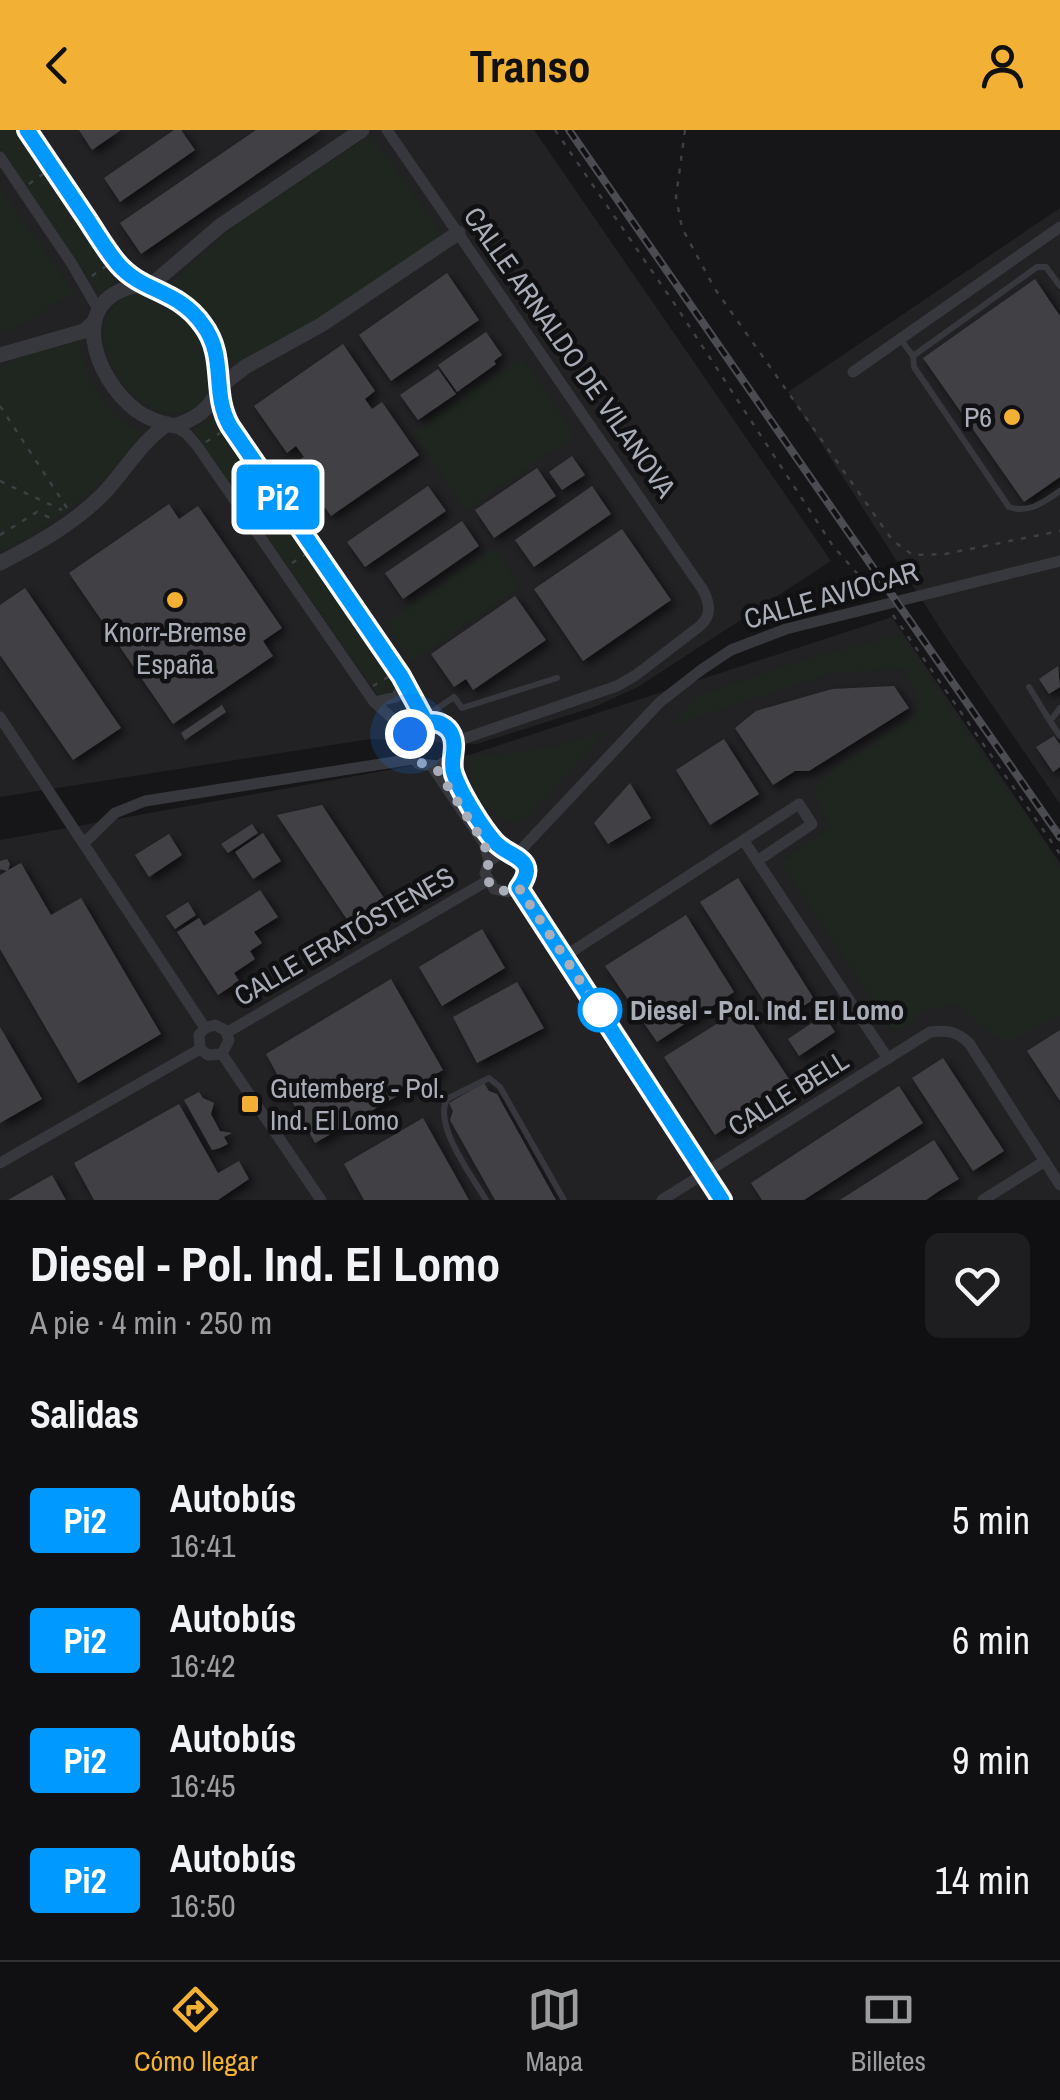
<!DOCTYPE html>
<html lang="es">
<meta charset="utf-8">
<style>
:root{--surface:#101012;--page:#1e1e20;--text:#f1f3f6;--muted:#9c9d9f;--line:#303032;--accent:#f2b134}
body{margin:0;font-family:"Archivo Narrow",sans-serif;background:var(--page);color:var(--text);height:100vh;display:flex;flex-direction:column;font-size:38px;white-space:nowrap}
*{box-sizing:border-box;margin:0}
p{font-size:32px;color:var(--muted)}
.icon{flex:none;width:55px;height:55px;fill:none;stroke:currentColor;stroke-width:2;stroke-linecap:round;stroke-linejoin:round}
.map{position:relative;height:1070px;overflow:hidden}
.sheet{display:flex;flex-direction:column;background:var(--surface);flex:1}
.sheet>*{flex:none}
.badge{padding:0 20px;border-radius:8px;font-size:35px;line-height:65px}
.you{position:absolute;width:50px;height:50px;margin:-25px;border:8px solid #fff;border-radius:50%;background:#1a73e8;box-shadow:0 0 0 15px #1a73e833}
.map>.badge{position:absolute;translate:-50% -50%;box-shadow:0 0 0 5px #fff}
h2{padding:0 30px;font-size:38px;line-height:90px}
.round{display:grid;place-items:center;flex:none;width:105px;height:105px;border-radius:15px;background:var(--page)}
.headline{display:flex;align-items:center;justify-content:space-between;height:170px;padding:0 30px}
h1{font-size:48px;font-weight:800;line-height:75px}
ul{padding:0;list-style:none}
li{display:flex;align-items:center;gap:30px;height:120px;padding:0 30px}
li div{flex:1}
li b{display:block;font-size:38px}
li em{font-style:normal}
li .badge{min-width:110px;font-weight:700;text-align:center}
header{display:flex;justify-content:space-between;align-items:center;height:130px;padding:0 30px;background:var(--accent);color:#111;font-size:45px;font-weight:800}
.tab-bar{display:flex;justify-content:space-around;align-items:center;height:140px;border-top:2px solid var(--line);background:var(--surface);font-size:28px;color:var(--muted)}
.tab-bar a{display:grid;justify-items:center;gap:5px}
.tab-bar .selected{color:var(--accent)}
.map>svg:first-child{display:block}
</style>
<header><svg class="icon" aria-label="back" viewBox="0 0 24 24"><path d="M15 5l-7 7 7 7"/></svg>Transo<svg class="icon" aria-label="person" viewBox="0 0 24 24"><circle cx="12" cy="8" r="4"/><path d="M4 21q1-7 8-7t8 7"/></svg></header>
<div class="map">
<svg width="1060" height="1070" viewBox="0 0 1060 1070">
<defs>
<filter id="shadow"><feDropShadow dx="4.5" dy="4.5" stdDeviation="5" flood-color="#0009"/></filter>
</defs>
<rect width="100%" height="100%" fill="#161618"/>
<path fill="#222225" d="M0 0H534L831 431 638 557 594 577 477 614 370 609 0 667Z
M1060 78V674L949 512 788 262Z
M892 487 1060 733V1070H0V710L466 626Z"/>
<path fill="#1e261f" d="M0 0H19L123 147 99 163 0 18Z
M371 5 437 97 439 104 436 110 313 193 228 239C221 200 205 173 170 153L241 90Z
M0 57 74 163 5 203 0 195Z
M138 163C183 165 240 246 194 278 142 312 55 185 138 163Z
M79 212C86 252 105 282 141 302 107 358 56 390 0 423V237L35 222Z
M522 227 575 305 466 380 413 302Z
M217 284 396 546 398 554 394 561 381 566 376 562 193 301Z
M493 418 520 457 411 532 384 494Z
M901 505 1060 738V885L1011 911C991 911 974 887 959 875L922 880C914 891 905 901 891 898L781 733 831 696 814 664 821 649 919 582V570L906 540 835 542 670 596 700 565 805 529Z
M609 599 523 691C496 704 465 649 466 628L554 617Z"/>
<path fill="#404145" filter="url(#shadow)" d="M79 0H121L92 20Z
M174 0H181L195 20 120 72 104 48Z
M256 0H321L141 124 120 93Z
M447 143 479 190 391 251 359 205Z
M1035 149 1060 186V347L1024 372 923 228Z
M486 202 502 225 494 231 496 234 457 262 438 235Z
M343 214 375 261 365 269 372 279 382 272 419 325 331 386 294 333 304 327 296 316 287 323 254 276Z
M438 239 456 264 418 290 400 265Z
M572 326 585 345 562 360 549 342Z
M537 338 556 366 494 408 475 380Z
M428 356 446 381 365 437 347 412Z
M592 356 611 384 534 437 515 410Z
M169 374 179 389 198 376 282 498 263 511 273 526 173 594 69 443Z
M462 391 479 416 403 469 385 443Z
M622 399 671 470 583 531 534 459Z
M25 458 121 598 73 630 0 525V475Z
M515 466 546 510 473 560 466 549 454 557 431 524Z
M1058 536 1060 557 1049 564 1039 549Z
M894 556 909 578 809 641H795L773 655 735 598 756 581 832 559Z
M222 575 226 582 185 610 181 603Z
M1054 606 1060 615V637L1053 642 1036 617Z
M724 609 759 664 710 695 676 640Z
M630 653 651 688 608 714 594 693Z
M322 675 384 768 348 791 277 685Z
M252 694 258 703 228 723 221 714Z
M263 703 281 731 253 749 235 722Z
M169 704 182 725 149 747 135 725Z
M7 729 10 734 8 740 21 733 51 785 81 768 161 904 78 953 0 819V745L7 741 0 739V731Z
M738 748 814 869 778 893 700 772Z
M260 760 278 787 254 802 262 813 250 821 255 829 234 843 239 851 218 865 177 802 199 788 204 796Z
M188 772 196 785 175 799 166 786Z
M686 785 734 862 657 912 605 836Z
M482 799 505 838 442 876 419 837Z
M391 849 443 940 315 1013 266 924Z
M517 852 544 898 477 933 453 887Z
M742 878 789 949 734 985 737 990 715 1005 664 927Z
M824 885 835 902 799 926 788 909Z
M0 897 42 969 0 993Z
M1060 900V971L1027 921Z
M943 928 1004 1021 973 1041 912 948Z
M484 953 489 961 497 964 556 1070H495L450 990 453 981 449 973Z
M899 956 923 993 804 1070H762L751 1053Z
M199 962 203 968 214 973 211 984 220 1001 232 1003 224 1007 228 1014 220 1018 212 1020 184 970Z
M179 974 218 1043 239 1031 249 1049 218 1070H94L74 1033Z
M423 988 469 1070H364L344 1034Z
M934 1010 959 1049 939 1061 926 1070H840Z
M52 1045 66 1070H8Z"/>
<g fill="none" stroke-linecap="round" stroke-linejoin="round">
<path stroke="#3d3f44" stroke-width="2.5" stroke-dasharray="5 8" stroke-linecap="butt" d="M555 0 676 176 833 416 878 467
M685 0 676 67 682 98 715 159 893 411 913 425 945 424 1060 401
M29 54 43 44
M92 146 106 136
M0 276 67 378
M206 312 220 303
M0 351 62 380
M0 405 37 382 53 389
M292 433 306 424
M893 485 1060 724
M373 556 388 547"/>
<path stroke="#37383d" stroke-width="6" d="M901 210 913 226 914 237 1009 377C1029 384 1044 372 1060 361
M913 226 1037 137H1046L1060 156
M1029 557 1050 591
M1060 578 1050 591 1060 606
M426 591 432 582 454 567 462 578 557 548
M486 1070C472 1046 433 995 447 969L489 948 500 957 564 1070"/>
<path stroke="#37383d" stroke-width="11" d="M27 0 118 134 141 155
M387 0 703 460C710 474 712 485 700 496L636 545 617 556 454 612
M0 27 72 134 98 179
M853 242 1060 97
M218 266 230 296 401 546 426 592
M174 296 187 304 198 317 374 572 410 604
M374 572 396 567 404 553
M0 587 205 898
M451 627 439 636 419 634 409 624 410 604C418 594 430 587 443 595 462 607 448 628 454 645 461 664 485 703 500 717 508 725 517 724 524 734L523 753 507 762 494 759 485 743 489 731 505 722
M433 638 484 713 489 731
M744 711 888 929
M85 712 115 683 145 671 413 629
M516 725 660 572 701 540 731 520 786 499 1060 431
M519 758 722 1070
M565 826 799 674 812 694 757 731
M205 898 199 905 200 919 208 925 222 924
M205 898 215 895 225 900 229 910 222 924
M226 903 487 751
M222 924 321 1070
M0 1033 200 919
M662 1070 930 902C947 900 956 901 969 913L1060 1055
M983 1070 1045 1031"/>
<path stroke="#37383d" stroke-width="15" d="M141 155C210 165 263 269 174 296 161 293 148 289 137 281 93 248 65 166 141 155Z
M150 156 220 96 362 0
M0 225 84 201 94 192
M219 257 245 237 321 195 458 103
M0 433C37 414 75 393 104 363 126 340 141 311 168 294"/>
<g stroke="#4a4c52" stroke-width="8">
<path id="rail" d="M569 0 1060 707"/>
</g>
<use href="#rail" stroke="#111113" stroke-width="4" stroke-dasharray="11" stroke-linecap="butt"/>
</g>
<g fill="none" stroke-linecap="round" stroke-linejoin="round">
<g stroke="#fff" stroke-width="22">
<path id="line" d="M27 0C47 30 67 59 87 89 97 104 106 120 118 134 143 163 178 159 203 195 227 227 211 263 230 296L401 546 426 592C437 591 447 594 452 605 458 618 449 630 454 644 460 662 482 698 495 712 509 728 541 728 519 758L722 1070"/>
</g>
<use href="#line" stroke="#09f" stroke-width="15"/>
<path stroke="#a8adb8" stroke-width="10" stroke-dasharray="0 18" d="M410 604 408 617 413 629 438 641 484 713 489 731 486 743 490 755 507 762 519 758 607 892 600 880"/>
</g>
<g fill="#f2b134" stroke="#111113" stroke-width="4">
<circle cx="1012" cy="287" r="10"/>
<circle cx="175" cy="470" r="10"/>
<rect x="240" y="964" width="20" height="20" rx="5"/>
</g>
<circle fill="#fff" stroke="#09f" stroke-width="5" cx="600" cy="880" r="20"/>
<g text-anchor="middle" dominant-baseline="central" stroke-width="9" stroke-linejoin="round" paint-order="stroke">
<g font-size="28" fill="#a8adb8" stroke="#111113">
<text transform="translate(570 222) rotate(55)">CALLE ARNALDO DE VILANOVA</text>
<text transform="translate(831 465) rotate(-16)">CALLE AVIOCAR</text>
<text transform="translate(344 806) rotate(-30)">CALLE ERATÓSTENES</text>
<text transform="translate(788 963) rotate(-32)">CALLE BELL</text>
</g>
<g font-size="28" fill="#a8adb8" stroke="#111113" text-anchor="end">
<text x="992" y="287">P6</text>
<text x="175" y="502" text-anchor="middle">Knorr-Bremse<tspan x="175" dy="32">España</tspan></text>
<text x="270" y="958" text-anchor="start">Gutemberg - Pol.<tspan x="270" dy="32">Ind. El Lomo</tspan></text>
</g>
<g font-size="28" font-weight="bold" fill="#a8adb8" stroke="#111113" text-anchor="start">
<text x="630" y="880">Diesel - Pol. Ind. El Lomo</text>
</g>
</g>
</svg>
<div class="you" style="left:410px;top:604px"></div>
<b class="badge" style="left:278px;top:367px;background:#09f;color:#fff">Pi2</b>
</div>
<section class="sheet">
<div class="headline"><div><h1>Diesel - Pol. Ind. El Lomo</h1><p>A pie · 4 min · 250 m</p></div><a class="round"><svg class="icon" aria-label="heart" viewBox="0 0 24 24"><path d="M12 20l-8-8c-3-5 5-10 8-4 3-6 11-1 8 4z"/></svg></a></div>
<h2>Salidas</h2>
<ul>
<li><span class="badge" style="background:#09f;color:#fff">Pi2</span><div><b>Autobús</b><p>16:41</p></div><em>5 min</em></li>
<li><span class="badge" style="background:#09f;color:#fff">Pi2</span><div><b>Autobús</b><p>16:42</p></div><em>6 min</em></li>
<li><span class="badge" style="background:#09f;color:#fff">Pi2</span><div><b>Autobús</b><p>16:45</p></div><em>9 min</em></li>
<li><span class="badge" style="background:#09f;color:#fff">Pi2</span><div><b>Autobús</b><p>16:50</p></div><em>14 min</em></li>
</ul>
</section>
<nav class="tab-bar">
<a class="selected"><svg class="icon" aria-label="directions" viewBox="0 0 24 24"><path d="M12 3l9 9-9 9-9-9zM9 14v-3h6M13 9l2 2-2 2"/></svg>Cómo llegar</a>
<a><svg class="icon" aria-label="map" viewBox="0 0 24 24"><path d="M3 6l6-2 6 2 6-2v14l-6 2-6-2-6 2zM9 4v14M15 6v14"/></svg>Mapa</a>
<a><svg class="icon" aria-label="tickets" viewBox="0 0 24 24"><path d="M3 7h18v10H3zM15 7v10"/></svg>Billetes</a>
</nav>
